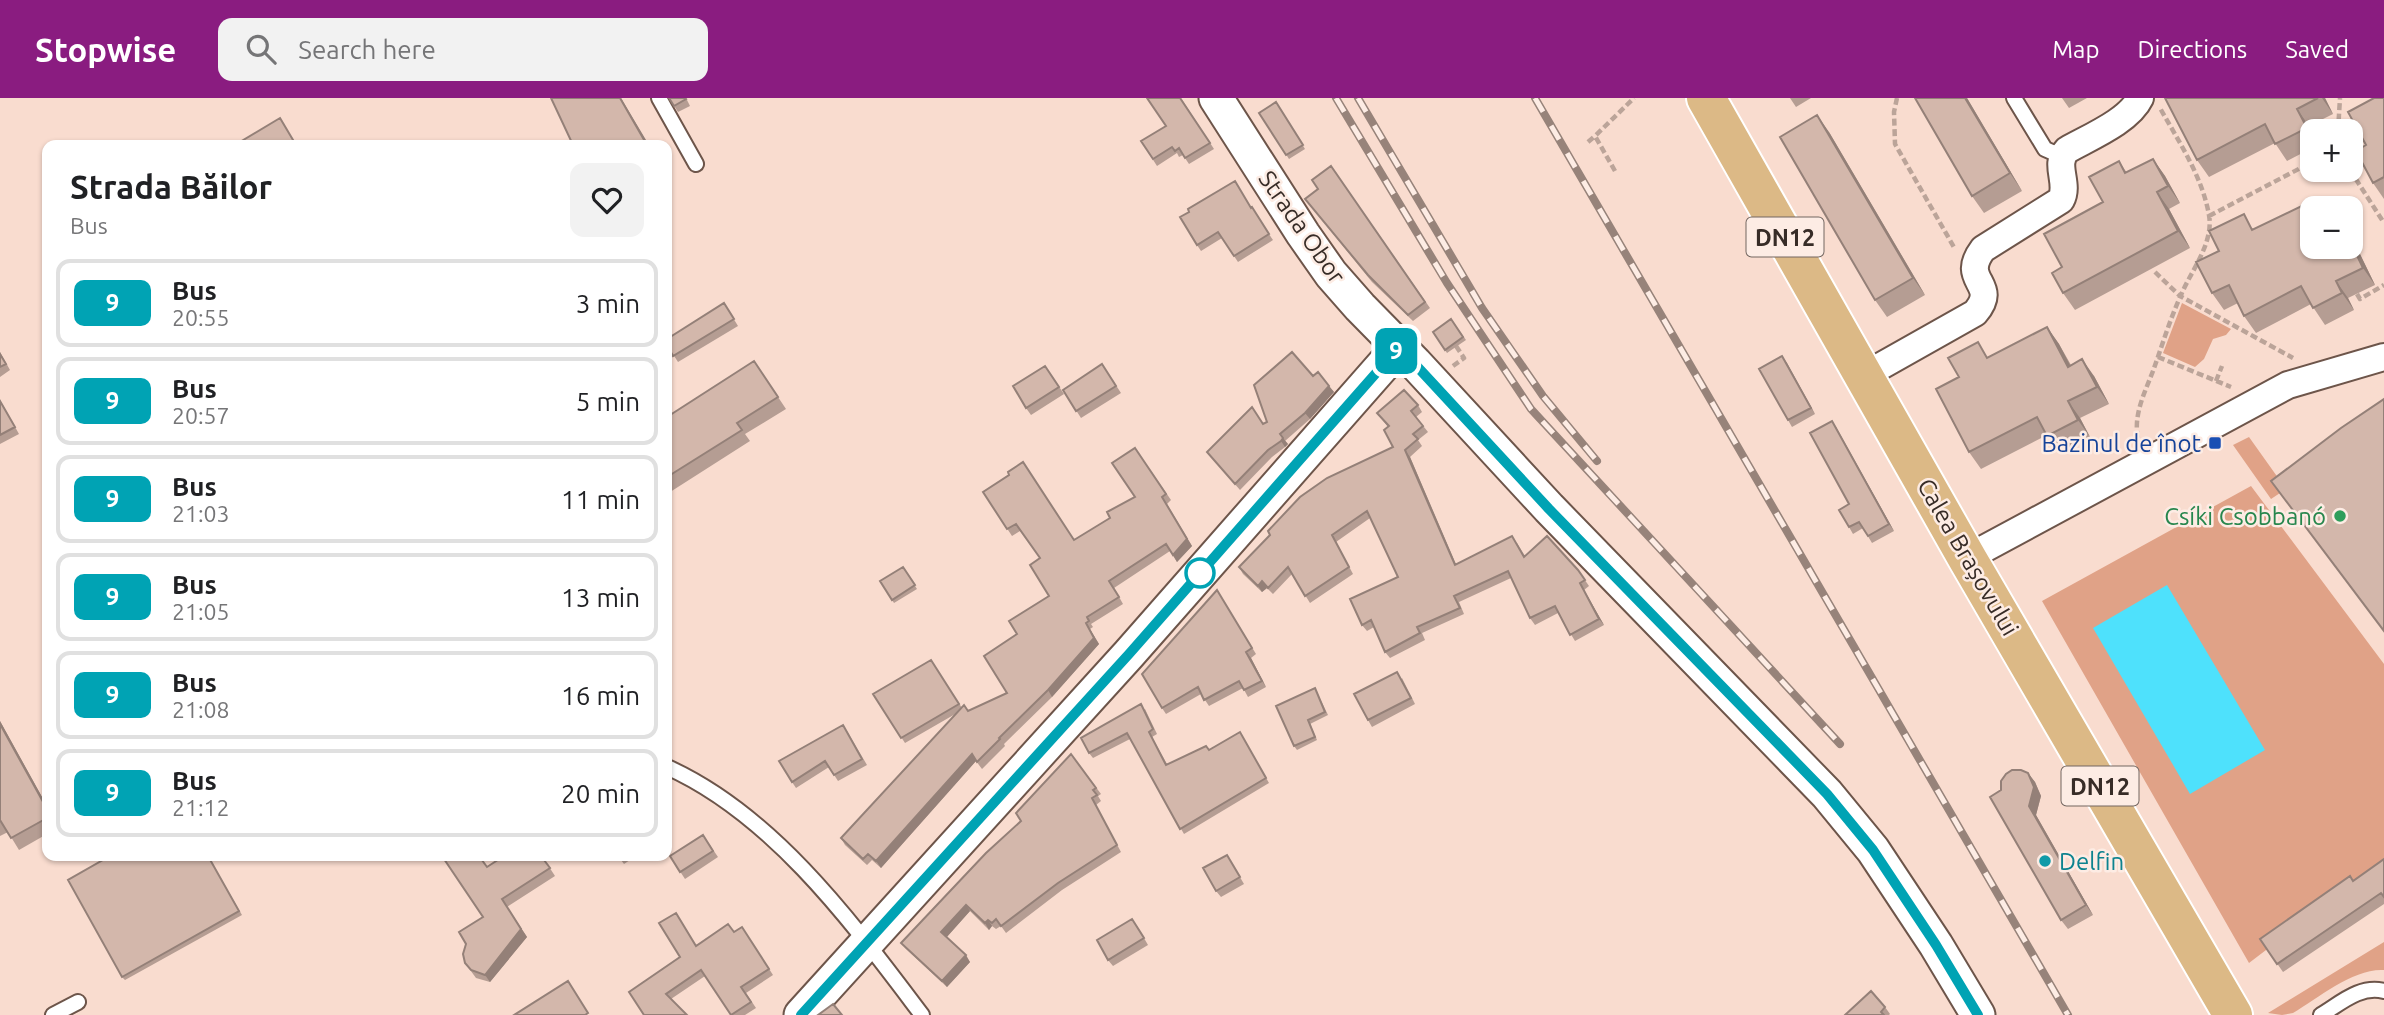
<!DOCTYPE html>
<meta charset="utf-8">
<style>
:root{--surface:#fff;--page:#f2f2f2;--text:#202124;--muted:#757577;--line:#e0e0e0;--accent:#8a1c80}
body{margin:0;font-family:Ubuntu,sans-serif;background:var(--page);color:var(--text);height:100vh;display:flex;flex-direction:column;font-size:26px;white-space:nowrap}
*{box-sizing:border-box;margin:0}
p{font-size:23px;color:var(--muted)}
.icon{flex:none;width:38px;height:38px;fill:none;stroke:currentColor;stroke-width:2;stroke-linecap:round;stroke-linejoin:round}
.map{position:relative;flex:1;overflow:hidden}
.sheet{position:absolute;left:42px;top:42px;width:630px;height:721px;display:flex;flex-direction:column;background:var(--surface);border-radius:14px;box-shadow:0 2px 5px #0004}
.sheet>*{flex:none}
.badge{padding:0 14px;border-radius:10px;font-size:24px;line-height:46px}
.fabs{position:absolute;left:2300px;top:21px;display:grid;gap:14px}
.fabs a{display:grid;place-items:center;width:63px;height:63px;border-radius:14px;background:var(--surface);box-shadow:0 2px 5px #0004;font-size:35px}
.map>.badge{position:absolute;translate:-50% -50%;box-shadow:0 0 0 4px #fff}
.round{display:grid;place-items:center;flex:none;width:74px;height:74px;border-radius:14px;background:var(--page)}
.summary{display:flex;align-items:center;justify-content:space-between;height:119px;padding:0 28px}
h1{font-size:33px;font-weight:600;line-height:52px}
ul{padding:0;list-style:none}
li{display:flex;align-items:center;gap:21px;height:88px;margin:0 14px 10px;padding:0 14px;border:4px solid var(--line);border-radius:14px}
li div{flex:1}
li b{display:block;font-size:26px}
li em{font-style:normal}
li .badge{min-width:77px;font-weight:700;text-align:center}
header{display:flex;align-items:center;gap:42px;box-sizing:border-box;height:98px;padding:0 35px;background:var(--accent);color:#fff}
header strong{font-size:33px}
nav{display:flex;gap:38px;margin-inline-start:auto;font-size:24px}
.search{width:490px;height:63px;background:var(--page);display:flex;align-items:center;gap:18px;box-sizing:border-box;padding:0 24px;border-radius:14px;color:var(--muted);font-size:26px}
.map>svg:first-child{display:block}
</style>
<header>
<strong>Stopwise</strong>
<div class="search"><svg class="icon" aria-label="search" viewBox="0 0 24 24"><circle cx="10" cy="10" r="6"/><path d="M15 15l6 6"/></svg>Search here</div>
<nav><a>Map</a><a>Directions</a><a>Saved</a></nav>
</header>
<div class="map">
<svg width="2384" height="917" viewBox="0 0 2384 917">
<rect width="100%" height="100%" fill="#f9dccf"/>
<path fill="#e0a287" d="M2182 205 2231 231 2226 237 2213 241 2204 261 2195 269 2163 255Z
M2249 339 2286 391 2271 401 2233 347Z
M2251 388 2384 566V762L2249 865 2042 503Z
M2384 844V872C2354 870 2318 900 2293 915L2282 917 2268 915Z"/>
<path fill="#4ee1fc" d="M2167 487 2265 652 2190 696 2093 530Z"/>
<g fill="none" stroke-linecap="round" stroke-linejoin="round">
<g stroke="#6d554a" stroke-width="18">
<path id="service" d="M659 0 696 66
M2014 0 2045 51 2061 58
M667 669C774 717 853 826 922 917
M53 917 78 904
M2321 917C2341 905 2360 887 2384 893"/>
</g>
<g stroke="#6d554a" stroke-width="30">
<path id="minor" d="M1865 277 1975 215C2001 185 1958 184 1983 151L2061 102C2070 85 2053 67 2067 52 2090 39 2129 23 2140 0
M1967 460 2288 287 2384 259"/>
</g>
<g stroke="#6d554a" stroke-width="37">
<path id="tertiary" d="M1216 0 1303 136 1331 176 1360 209 1415 265 1549 410 1827 696 1873 752 1936 847 1978 917
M801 917 1129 556 1399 249"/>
</g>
<g stroke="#fff" stroke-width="42">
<path id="primary" d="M1706 0 1967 460 2233 917"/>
</g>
<path stroke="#bba499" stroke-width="4.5" stroke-dasharray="7 3.5" stroke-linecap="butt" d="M1897 0 1894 14 1895 46 1955 151
M2338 33 2340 0
M1588 44 1595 38
M2350 72 2384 125
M1615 73 1595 38 1634 0
M2209 118 2312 64
M2155 174 2180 198 2293 260
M2357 196 2360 201 2384 187
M2158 259 2231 289
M1453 268 1464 260 1456 248
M2216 283 2222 268
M2138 340C2133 317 2145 294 2153 273 2162 248 2170 221 2181 197 2191 173 2214 145 2209 117 2202 78 2179 44 2160 10"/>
<use href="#service" stroke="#fff" stroke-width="14"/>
<use href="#minor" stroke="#fff" stroke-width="26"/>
<use href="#tertiary" stroke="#fff" stroke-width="33"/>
<use href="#primary" stroke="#dcb986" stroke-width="38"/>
<g stroke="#97837a" stroke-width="8">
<path id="rail" d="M1336 0 1447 185 1531 311 1840 646
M1358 0 1482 210 1543 298 1597 363
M1535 0 2068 917"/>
</g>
<use href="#rail" stroke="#fdece4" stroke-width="5" stroke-dasharray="16" stroke-linecap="butt"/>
</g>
<path fill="#b59d93" d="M669 0H686L690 8 678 14Z
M1181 0 1214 51 1189 66 1183 57 1179 59 1177 55 1157 68 1141 43 1166 28Z
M1790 0H1811L1796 9Z
M1967 0 2022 93 1984 115 1972 98Z
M2062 0H2087L2069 10Z
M2165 0H2325L2333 16 2309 28 2312 33V50L2287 63 2275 45 2209 79 2197 62Z
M2384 0V101L2373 85 2366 47Z
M1276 4 1305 51 1289 61 1259 15Z
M1829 34 1925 197 1887 219 1875 202Z
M2153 61 2165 78 2180 105 2169 111 2190 150 2075 212 2063 195 2062 169 2103 104 2119 63 2127 75Z
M1331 68 1430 210 1413 223 1372 184 1305 101 1317 91Z
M2312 103 2317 110H2312V149H2350V141L2359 154 2375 187 2348 200 2354 212 2325 227 2311 206 2256 235 2244 218 2238 205 2224 212 2212 195 2219 153 2255 131Z
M1251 110 1273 142 1238 164 1222 140 1201 153 1197 147Z
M724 205 738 228 678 264 667 247Z
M1451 221 1466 242 1447 255 1433 234Z
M2047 229 2059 246 2071 267 2094 278 2109 306 2080 320 2090 339 2059 355 2047 337 1981 371 1969 354 1989 259Z
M0 254 10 272 0 279Z
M1782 258 1815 316 1792 329 1788 322Z
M754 263 786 311 745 336 750 343 667 396V319Z
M1102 266 1121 295 1081 320 1063 292Z
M1045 268 1064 296 1031 317 1026 310Z
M1313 278 1329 288 1334 294 1310 321 1285 343 1288 346 1285 349 1272 359 1240 392 1207 354 1267 324Z
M667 279 672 289 667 292Z
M0 302 19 336 0 346Z
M1418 307 1422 314 1416 319 1428 334 1418 342 1422 348 1410 359 1456 466 1517 445 1525 458 1578 472 1589 488 1584 492 1604 527 1575 543 1558 515 1535 527 1530 520 1511 480 1459 504 1464 516 1422 535 1425 542 1390 560 1385 554 1374 529 1367 533 1362 527 1398 479 1370 420 1336 444 1353 476 1310 505 1292 476 1273 496 1267 490 1262 494 1243 476 1239 469 1393 349 1388 329 1377 315Z
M1832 323 1894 433 1872 445 1863 430 1853 436 1849 429V406Z
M1135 350 1171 402 1167 406 1192 448 1177 464 1170 453 1114 490 1123 506 1091 526 1093 529 1090 531 1099 546 1052 599 1004 646 1005 648 982 671 976 663 881 770 872 762 867 767 845 747 841 740 957 615 905 645 873 596 931 562 962 610 968 613 1007 595 1049 498 1040 460 1020 433 1012 438 983 394 1074 442 1110 420 1135 399Z
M903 469 917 491 894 505 880 483Z
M1217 492 1256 556 1251 560 1266 589 1248 599 1243 590 1209 608 1201 596 1166 616 1162 610Z
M1402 580 1415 606 1372 629 1368 622Z
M1315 590 1328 617 1310 626 1317 642 1297 652 1294 648Z
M1145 611 1157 636 1152 639 1167 666 1209 652 1240 634 1269 685 1184 736 1130 641 1093 660 1089 655Z
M0 623 47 708V736L19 752 8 734 0 738Z
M847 633 867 667 838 683 829 669 796 690 792 684Z
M1071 656 1101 696 1098 698 1101 703 1096 707 1121 754 1062 792 1006 835 1001 828 996 831 992 828 989 832 970 813 946 840 970 864 947 889 906 851 901 845 1021 723Z
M2028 675 2035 684 2041 698 2036 717 2093 817 2068 831 2061 822 2001 692Z
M703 737 718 759 685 781 670 758Z
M1227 757 1244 786 1221 799 1216 793Z
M208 758 242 817 125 882 122 879Z
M542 758 555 778 507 809 527 839 490 884 476 880 465 865 483 819 487 769Z
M618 758H636L624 766Z
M2384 761V806L2283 874 2260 841 2353 783Z
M1137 828 1148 847 1113 868 1108 862Z
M742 829 773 877 746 895 756 910 745 917H731L705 878 671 901 644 917 680 859 734 834Z
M1885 909 1890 916 1889 917H1845Z"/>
<path fill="#948078" d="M620 0H621L649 47H647Z
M1965 0H1967L2022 93 2010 75Z
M2322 0H2325L2333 16Z
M2297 11 2309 28 2312 33V37L2307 30Z
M1817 17 1829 34 1925 197 1913 180Z
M2153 61 2165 78 2180 105 2168 88Z
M2157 94 2169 111 2190 150 2178 133Z
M2350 141 2359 154 2375 187 2363 170 2350 143Z
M2336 183 2348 200 2354 212 2342 195Z
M2047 229 2059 246 2080 286 2068 269Z
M1782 258 1787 265 1815 316 1811 310Z
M2082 261 2094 278 2109 306 2097 289Z
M1329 288 1334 294 1310 321 1305 315Z
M2068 303 2080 320 2090 339 2078 322Z
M1832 323 1836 329 1894 433 1889 426Z
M1283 340 1288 346 1285 349 1281 343Z
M1405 352 1410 359 1459 474 1455 467Z
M1162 399 1192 448 1177 464 1173 457Z
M1262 483 1267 490 1262 494 1258 488Z
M1580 485 1604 527 1599 521Z
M1086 525 1099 546 1052 599 1048 592Z
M1246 554 1251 560 1266 589 1262 583Z
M0 623 47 708V711L0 626Z
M972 656 976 663 881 770 876 763Z
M2028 675 2035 684 2041 698 2036 717 2093 817 2086 807 2029 708Z
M502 801 527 839 490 884 485 877Z
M966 807 970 813 945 841 941 834Z
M988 822 992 828 989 832 985 825Z
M966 857 970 864 947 889 942 883Z"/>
<path fill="#d3b7ab" stroke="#948078" stroke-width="2" d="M551 0H620L647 47H573Z
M669 0H685L686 1 674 8Z
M1147 0H1180L1210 45 1185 60 1179 50 1175 53 1172 49 1153 61 1141 43 1166 28Z
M1915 0H1965L2010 75 1972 98Z
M2165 0H2318L2297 11 2307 30 2275 46 2265 26 2197 62Z
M2374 0H2384V79L2373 85 2356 53 2366 47 2348 14Z
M1276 4 1303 47 1286 57 1259 15Z
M1817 17 1913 180 1875 202 1780 39Z
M280 20 296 47H235Z
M2153 61 2168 88 2157 94 2178 133 2063 195 2052 175 2062 169 2044 136 2103 104 2089 79 2119 63 2125 75Z
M1331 68 1425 204 1408 217 1368 177 1305 101 1318 91 1312 82Z
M1235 83 1251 110 1252 109 1269 136 1234 158 1218 134 1197 147 1180 119 1189 114 1188 111Z
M2312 103 2316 110H2312V149H2350V143L2363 170 2336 183 2342 195 2313 210 2301 188 2244 218 2229 187 2212 195 2196 164 2219 153 2209 133 2244 116 2252 132Z
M724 205 734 221 673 258 667 247V241Z
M1451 221 1463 239 1445 252 1433 234Z
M2047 229 2068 269 2082 261 2097 289 2068 303 2078 322 2047 338 2037 319 1969 354 1936 291 1959 279 1948 260 1978 244 1987 260Z
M1292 254 1313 278 1318 274 1329 288 1305 315 1280 336 1283 340 1281 343 1268 352 1235 386 1207 354 1252 309 1263 326 1267 324 1254 287Z
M0 256 6 266 0 269Z
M1782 258 1811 310 1788 322 1759 271Z
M754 263 778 299 737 325 742 332 667 379V319Z
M1102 266 1116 288 1076 313 1063 292Z
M1045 268 1059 289 1026 310 1013 288Z
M1404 292 1418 307 1411 313 1423 328 1413 336 1418 341 1405 352 1455 467 1512 438 1524 459 1547 438 1578 472 1585 482 1580 485 1599 521 1570 537 1555 508 1530 520 1508 473 1454 498 1460 510 1417 529 1420 535 1385 554 1371 522 1362 527 1350 501 1398 479 1367 413 1332 437 1349 469 1305 498 1288 469 1268 490 1262 483 1258 488 1239 469 1270 437 1268 433 1300 399 1327 380 1393 349 1384 332 1389 328 1377 315Z
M2384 301V533L2271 383 2341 330Z
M0 303 15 329 0 337Z
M1832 323 1889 426 1868 438 1859 424 1849 429 1839 412 1849 406 1810 335Z
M1135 350 1166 396 1162 399 1187 441 1173 457 1166 446 1109 483 1119 499 1087 519 1089 523 1086 525 1094 540 1048 592 999 640 1000 641 977 664 972 656 876 763 868 756 863 761 841 740 964 607 968 613 1007 595 984 558 1017 536 1009 523 1049 498 1030 467 1040 460 1016 426 1007 431 983 394 1009 377 1008 374 1023 364 1074 442 1110 420 1107 414 1135 399 1112 365Z
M903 469 915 487 892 502 880 483Z
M1217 492 1252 550 1246 554 1262 583 1244 592 1239 583 1204 602 1198 589 1162 610 1142 576Z
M931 562 959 606 901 640 873 596Z
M1397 574 1411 600 1368 622 1354 596Z
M1315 590 1325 614 1308 622 1315 639 1294 648 1276 608Z
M1141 606 1153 631 1149 634 1166 667 1206 648 1209 652 1240 634 1266 680 1180 731 1127 635 1089 655 1081 640Z
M0 626 47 711V720L11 740 0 722Z
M843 627 862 661 834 677 825 663 792 684 779 663Z
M1071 656 1096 690 1093 692 1097 697 1092 700 1117 747 1058 785 1001 828 996 821 992 825 988 822 985 825 966 807 941 834 966 857 942 883 901 845 986 755 1021 723 1016 715Z
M2012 672H2021L2028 675 2034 689 2029 708 2086 807 2061 822 1990 699 2001 692V683L2006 676Z
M703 737 713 753 680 774 670 758Z
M1227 757 1240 779 1216 793 1203 770Z
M110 758H208L239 813 122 879 68 782Z
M442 758H479L487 769 504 758H541L550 770 502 801 521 831 485 877 471 872 465 865 463 856 466 846 459 834 483 819Z
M2384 761V799L2381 795 2277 866 2260 841 2350 778 2353 783Z
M676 815 696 848 728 826 734 834 742 829 769 871 741 889 751 904 731 917 701 872 666 896 687 917H644L629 894 680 859 659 825Z
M1132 821 1144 840 1108 862 1097 842Z
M568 883 588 915 585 917H514Z
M1871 893 1885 909 1881 914 1884 917H1845Z
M833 906 842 917H818Z"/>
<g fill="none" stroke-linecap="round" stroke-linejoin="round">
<g stroke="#fff" stroke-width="16">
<path id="line" d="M801 917 1129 556 1399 249 1549 411 1827 696 1873 752 1936 847 1978 917"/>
</g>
<use href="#line" stroke="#00a3b4" stroke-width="10"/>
</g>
<rect fill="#1a4fb4" stroke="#fdece4" stroke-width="2.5" x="2208" y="338" width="14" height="14" rx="3.5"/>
<circle fill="#2e9e5b" stroke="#fdece4" stroke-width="2.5" cx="2340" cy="418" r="7"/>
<circle fill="#fff" stroke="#00a3b4" stroke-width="3.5" cx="1200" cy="475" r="14"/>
<circle fill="#0f9aa8" stroke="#fdece4" stroke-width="2.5" cx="2045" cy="763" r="7"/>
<g text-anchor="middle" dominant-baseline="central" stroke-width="5" stroke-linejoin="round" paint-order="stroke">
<g fill="#fdece4" stroke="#726660" stroke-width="2">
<rect x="1746.5" y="119.5" width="77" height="39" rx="5"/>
<rect x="2061.5" y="668.5" width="77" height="39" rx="5"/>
</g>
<g font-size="23" font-weight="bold" fill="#372c27">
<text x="1785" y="139">DN12</text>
<text x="2100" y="688">DN12</text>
</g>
<g font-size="24" fill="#372c27" stroke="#fdece4">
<text transform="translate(1302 129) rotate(55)">Strada Obor</text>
<text transform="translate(1968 459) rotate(60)">Calea Brașovului</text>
</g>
<g font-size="24" fill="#164399" stroke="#fdece4" text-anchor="end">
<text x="2201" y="345">Bazinul de înot</text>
</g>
<g font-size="24" fill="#27864d" stroke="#fdece4" text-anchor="end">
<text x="2326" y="418">Csíki Csobbanó</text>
</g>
<g font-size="24" fill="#0d838f" stroke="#fdece4" text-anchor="start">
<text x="2059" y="763">Delfin</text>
</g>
</g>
</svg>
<div class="fabs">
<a>+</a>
<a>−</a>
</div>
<b class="badge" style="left:1396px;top:253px;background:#00a3b4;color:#fff">9</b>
<section class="sheet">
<div class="summary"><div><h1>Strada Băilor</h1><p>Bus</p></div><a class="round"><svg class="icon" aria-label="heart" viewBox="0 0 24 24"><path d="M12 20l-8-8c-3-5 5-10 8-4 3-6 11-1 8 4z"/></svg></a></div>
<ul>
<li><span class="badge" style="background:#00a3b4;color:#fff">9</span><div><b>Bus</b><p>20:55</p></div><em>3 min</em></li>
<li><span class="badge" style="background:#00a3b4;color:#fff">9</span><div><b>Bus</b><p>20:57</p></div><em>5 min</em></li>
<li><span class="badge" style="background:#00a3b4;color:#fff">9</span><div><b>Bus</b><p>21:03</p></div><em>11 min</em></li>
<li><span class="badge" style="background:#00a3b4;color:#fff">9</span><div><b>Bus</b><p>21:05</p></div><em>13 min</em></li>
<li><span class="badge" style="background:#00a3b4;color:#fff">9</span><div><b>Bus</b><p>21:08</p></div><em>16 min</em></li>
<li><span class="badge" style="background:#00a3b4;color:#fff">9</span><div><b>Bus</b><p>21:12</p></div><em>20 min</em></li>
</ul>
</section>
</div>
